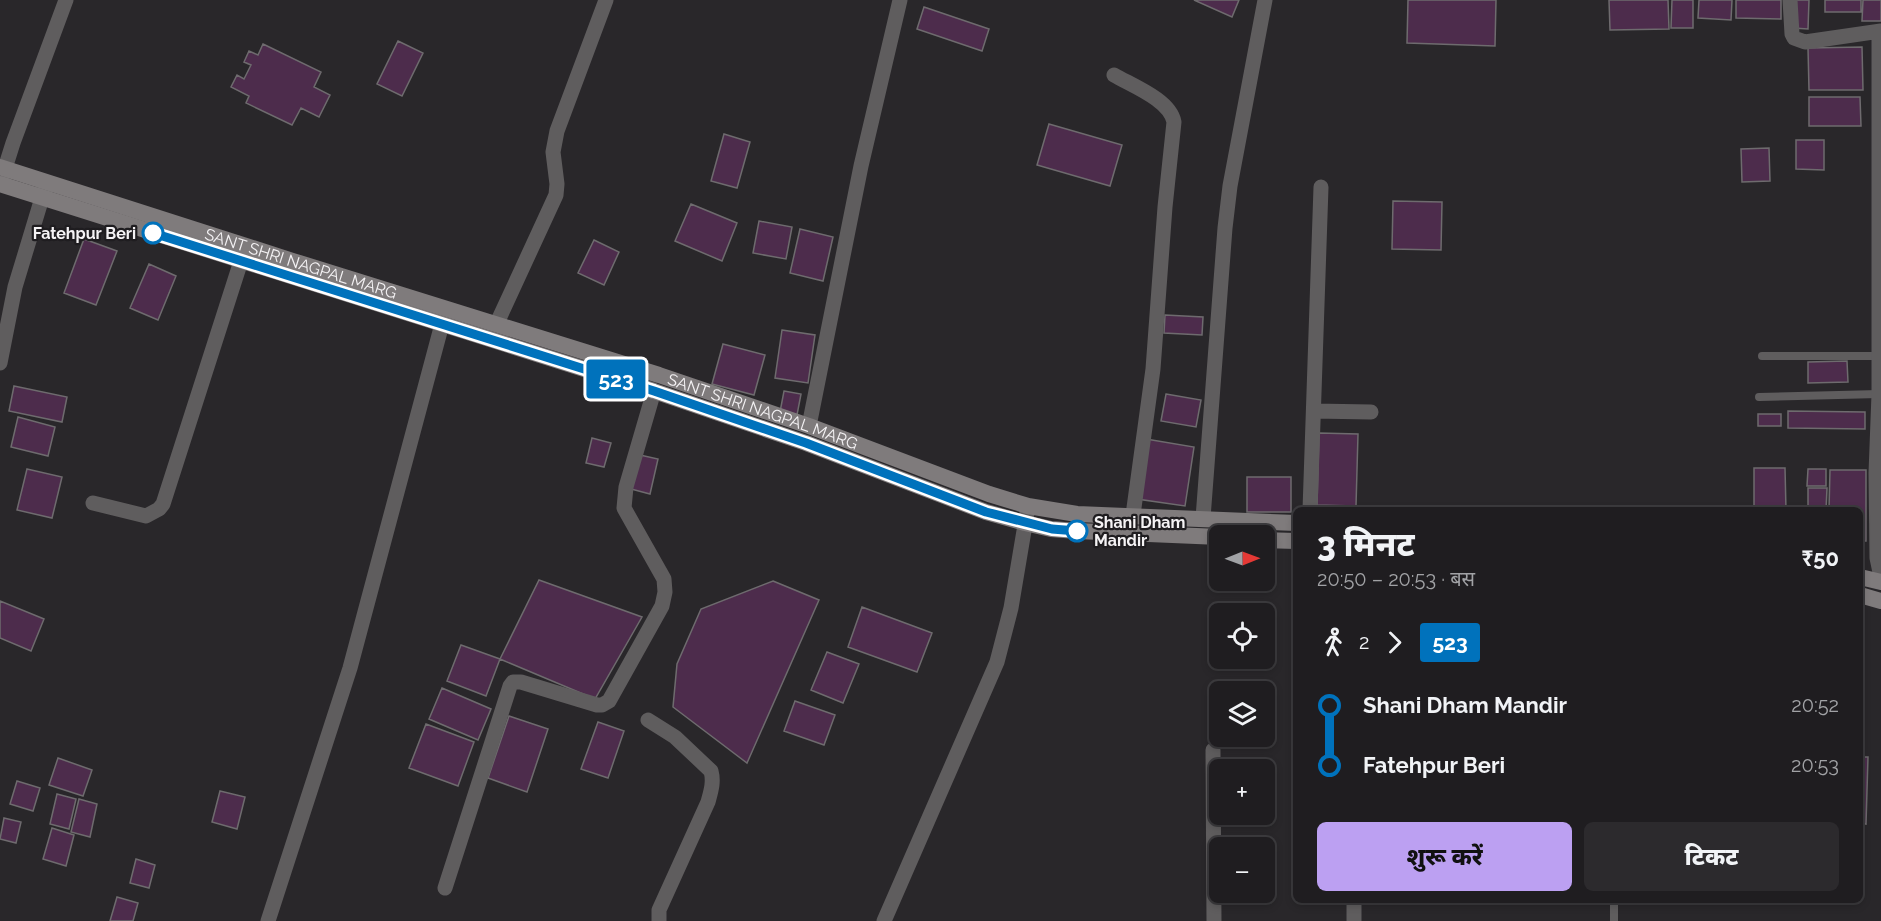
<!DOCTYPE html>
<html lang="hi">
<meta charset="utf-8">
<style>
:root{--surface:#1f1d20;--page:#2c2a2d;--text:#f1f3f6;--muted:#a1a2a5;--line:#3c3b3e;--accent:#bca0f2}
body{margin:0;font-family:Raleway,"Noto Sans Devanagari",sans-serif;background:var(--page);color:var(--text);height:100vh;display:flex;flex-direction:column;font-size:22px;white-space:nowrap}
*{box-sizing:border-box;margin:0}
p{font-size:20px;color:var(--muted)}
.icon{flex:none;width:33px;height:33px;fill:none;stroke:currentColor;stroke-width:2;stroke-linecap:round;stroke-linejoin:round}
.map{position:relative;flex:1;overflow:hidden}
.drawer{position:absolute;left:1293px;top:507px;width:570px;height:396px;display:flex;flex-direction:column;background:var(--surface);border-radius:9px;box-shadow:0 3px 9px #0003,0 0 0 2px var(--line)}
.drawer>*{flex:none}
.badge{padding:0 12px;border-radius:4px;font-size:21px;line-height:39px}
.needle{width:39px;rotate:89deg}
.controls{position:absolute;left:1209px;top:525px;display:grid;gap:12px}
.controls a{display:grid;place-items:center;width:66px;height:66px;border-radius:9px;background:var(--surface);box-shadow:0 3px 9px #0003,0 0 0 2px var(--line);font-size:30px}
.map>.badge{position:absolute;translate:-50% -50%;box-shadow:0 0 0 3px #fff}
.legs{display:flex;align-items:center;gap:9px;height:66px;padding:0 24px;font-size:20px}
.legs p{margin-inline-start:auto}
.overview{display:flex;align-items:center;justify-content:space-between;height:102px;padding:0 24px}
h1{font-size:33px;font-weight:800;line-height:45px}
.primary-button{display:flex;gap:12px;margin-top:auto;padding:12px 24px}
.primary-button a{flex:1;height:69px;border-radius:9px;background:var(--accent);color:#111;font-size:24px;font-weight:800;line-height:69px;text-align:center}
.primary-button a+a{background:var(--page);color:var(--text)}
ul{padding:0 24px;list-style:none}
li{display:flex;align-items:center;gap:21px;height:60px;font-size:22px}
li i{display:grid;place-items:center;width:9px;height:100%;margin:0 8px;background:currentColor}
li i::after{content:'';width:15px;height:15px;margin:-8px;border:4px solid;border-radius:50%;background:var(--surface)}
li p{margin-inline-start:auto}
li:first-child i{background:linear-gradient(#0000 50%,currentColor 0)}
li:last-child i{background:linear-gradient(currentColor 50%,#0000 0)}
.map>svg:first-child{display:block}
</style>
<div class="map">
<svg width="1881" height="921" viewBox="0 0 1881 921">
<rect width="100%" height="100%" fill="#29272a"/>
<path fill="#4d2c4c" stroke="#6e6b6e" stroke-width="1.5" d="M1194 0H1239L1232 17Z
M1408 0H1496L1495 46 1407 43Z
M1609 0H1668L1669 29 1610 30Z
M1672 0H1693V28H1671Z
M1699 0H1732L1731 20 1698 18Z
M1736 0H1781V19L1736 18Z
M1794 0H1809L1808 29 1793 28Z
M1825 0H1861V12H1825Z
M1863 0H1881V21H1862Z
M924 7 989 29 982 51 917 29Z
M398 41 423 53 402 96 377 84Z
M263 44 321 72 314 87 330 95 319 117 301 108 292 125 246 103 249 96 231 87 237 75 244 79 251 65 244 62 249 51 258 55Z
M1862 47 1863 90H1809L1808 48Z
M1809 97H1860L1861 126H1809Z
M1049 124 1122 145 1110 186 1037 165Z
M724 134 750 142 737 188 711 181Z
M1796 140H1824V170L1796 169Z
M1769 148 1770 181 1742 182 1741 149Z
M1393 201 1442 202 1441 250 1392 249Z
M691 204 737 223 722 261 675 241Z
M759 221 792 227 786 259 753 253Z
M800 229 833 237 823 281 790 273Z
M84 239 117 251 96 305 64 293Z
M594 240 619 252 604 285 578 273Z
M149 264 176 276 158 320 130 308Z
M1165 315 1203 317 1202 335 1164 333Z
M782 330 815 335 808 383 775 378Z
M723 344 765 355 754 395 712 384Z
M1847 361 1848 382 1808 383V362Z
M14 386 67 397 62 422 9 411Z
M784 391 801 394 797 415 780 412Z
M1166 394 1201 400 1196 427 1161 421Z
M1788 411 1865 412V429L1788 428Z
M1758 414H1781V426H1758Z
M18 417 55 427 48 456 11 447Z
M1319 433 1358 434 1356 506 1317 505Z
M592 438 611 443 604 467 586 463Z
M1146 439 1194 447 1185 506 1137 499Z
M640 455 658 459 650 494 631 489Z
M1754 468H1785L1786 510H1754Z
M27 469 62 477 52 518 17 510Z
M1808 469H1826V486H1807Z
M1830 470H1866V541H1860V510H1829Z
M1247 477H1291V512H1247Z
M1808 488H1827L1826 510H1808Z
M539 580 642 617 595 699 500 659Z
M773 581 819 600 747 763 673 707 677 664 701 609Z
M0 601 44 619 31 651 0 638Z
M862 607 932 633 917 672 848 647Z
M461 645 500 659 486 696 447 681Z
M827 652 859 664 843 703 811 690Z
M442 688 491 709 478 740 429 719Z
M795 701 835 715 824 745 784 731Z
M509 716 548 729 527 792 488 778Z
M598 722 624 731 608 778 581 769Z
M426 724 474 742 458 786 409 768Z
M1860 757H1868L1866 824 1860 823Z
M58 758 92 770 83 796 49 785Z
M17 781 40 788 33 811 10 804Z
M220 791 245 797 237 829 212 822Z
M57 794 76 799 69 829 50 824Z
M79 799 97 804 90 837 71 832Z
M4 818 21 822 16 843 0 839Z
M52 828 74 835 66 866 43 859Z
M136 859 155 865 149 888 130 883Z
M117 897 138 903 133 921H110Z"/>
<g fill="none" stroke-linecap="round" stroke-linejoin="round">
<path stroke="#5f5d5e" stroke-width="8" d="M1762 356H1880
M1759 397 1879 394
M1614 900V921"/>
<path stroke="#5f5d5e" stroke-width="15" d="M1790 0 1792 34 1794 38 1805 42 1881 31
M1879 32V394L1876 473 1877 558 1881 577
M1114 75C1133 86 1170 100 1174 122L1165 207 1153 369 1133 515
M1 181 13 143 66 0
M497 323 556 195 557 184 553 152 557 131 606 0
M0 363 15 287 45 188
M1314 411 1371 412
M809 426 861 166 900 0
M93 503 146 516 159 509 163 504 241 261
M1310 510 1321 187
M1203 518 1225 228 1230 186 1265 0
M648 720 675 737 711 771C714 782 711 791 708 802L659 910V921
M1213 750 1214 921
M445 888 510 686 513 682H521L597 705H602L609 701 662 606 665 592 664 579 624 508 626 487 654 391
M268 921 350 668 442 324
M884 921 997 662 1011 608 1027 513
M1354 921V900"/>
<g stroke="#7f7b7c" stroke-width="16">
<path id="s1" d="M0 167 293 261 659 375 809 426 989 494 1028 506 1077 514 1296 523"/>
<path d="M0 184 654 391 806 443 986 512 1025 523 1051 529 1077 531 1220 537"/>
<path d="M1264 540 1296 541"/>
<path d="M1860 577 1881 582"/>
<path d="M1860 595 1881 601"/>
</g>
</g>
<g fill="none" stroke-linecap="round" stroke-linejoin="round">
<g stroke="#fff" stroke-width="14">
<path id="line-1" d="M153 233 654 391 806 443 986 512 1052 529 1077 531"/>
</g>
<use href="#line-1" stroke="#0072bc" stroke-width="9"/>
</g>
<g fill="#fff" stroke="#0072bc" stroke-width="3">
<circle cx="153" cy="233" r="10"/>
<circle cx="1077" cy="531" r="10"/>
</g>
<g text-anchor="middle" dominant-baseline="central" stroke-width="4.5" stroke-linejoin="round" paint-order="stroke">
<g font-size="16" font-weight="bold" fill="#f5f3f5" stroke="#1f1d20" text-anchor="end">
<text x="136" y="233">Fatehpur Beri</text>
<text x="1094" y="522" text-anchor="start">Shani Dham<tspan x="1094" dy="18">Mandir</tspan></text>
</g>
<g font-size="16" fill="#f5f3f5" stroke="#1f1d20">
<text stroke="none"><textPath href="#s1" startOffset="316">SANT SHRI NAGPAL MARG</textPath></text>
<text stroke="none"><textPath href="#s1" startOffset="801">SANT SHRI NAGPAL MARG</textPath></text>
</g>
</g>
</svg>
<div class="controls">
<a><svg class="needle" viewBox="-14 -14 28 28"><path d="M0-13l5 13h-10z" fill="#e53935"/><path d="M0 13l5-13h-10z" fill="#a1a2a5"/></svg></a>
<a><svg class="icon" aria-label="locate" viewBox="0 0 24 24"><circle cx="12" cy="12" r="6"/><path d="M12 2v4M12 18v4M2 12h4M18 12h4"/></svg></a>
<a><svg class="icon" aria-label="layers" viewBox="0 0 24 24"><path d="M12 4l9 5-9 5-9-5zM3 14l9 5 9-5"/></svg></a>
<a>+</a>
<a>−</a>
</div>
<b class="badge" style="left:616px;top:379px;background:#0072bc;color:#fff">523</b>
<section class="drawer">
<div class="overview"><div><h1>3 मिनट</h1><p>20:50 – 20:53 · बस</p></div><b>₹50</b></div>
<div class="legs"><svg class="icon" aria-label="walk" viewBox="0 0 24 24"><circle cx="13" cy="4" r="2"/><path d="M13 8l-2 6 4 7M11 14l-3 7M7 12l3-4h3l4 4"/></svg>2<svg class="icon" aria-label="forward" viewBox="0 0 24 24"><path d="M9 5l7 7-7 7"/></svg><b class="badge" style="background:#0072bc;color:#fff">523</b></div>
<ul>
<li><i style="color:#0072bc"></i><b>Shani Dham Mandir</b><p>20:52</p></li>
<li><i style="color:#0072bc"></i><b>Fatehpur Beri</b><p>20:53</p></li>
</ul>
<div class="primary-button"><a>शुरू करें</a><a>टिकट</a></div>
</section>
</div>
